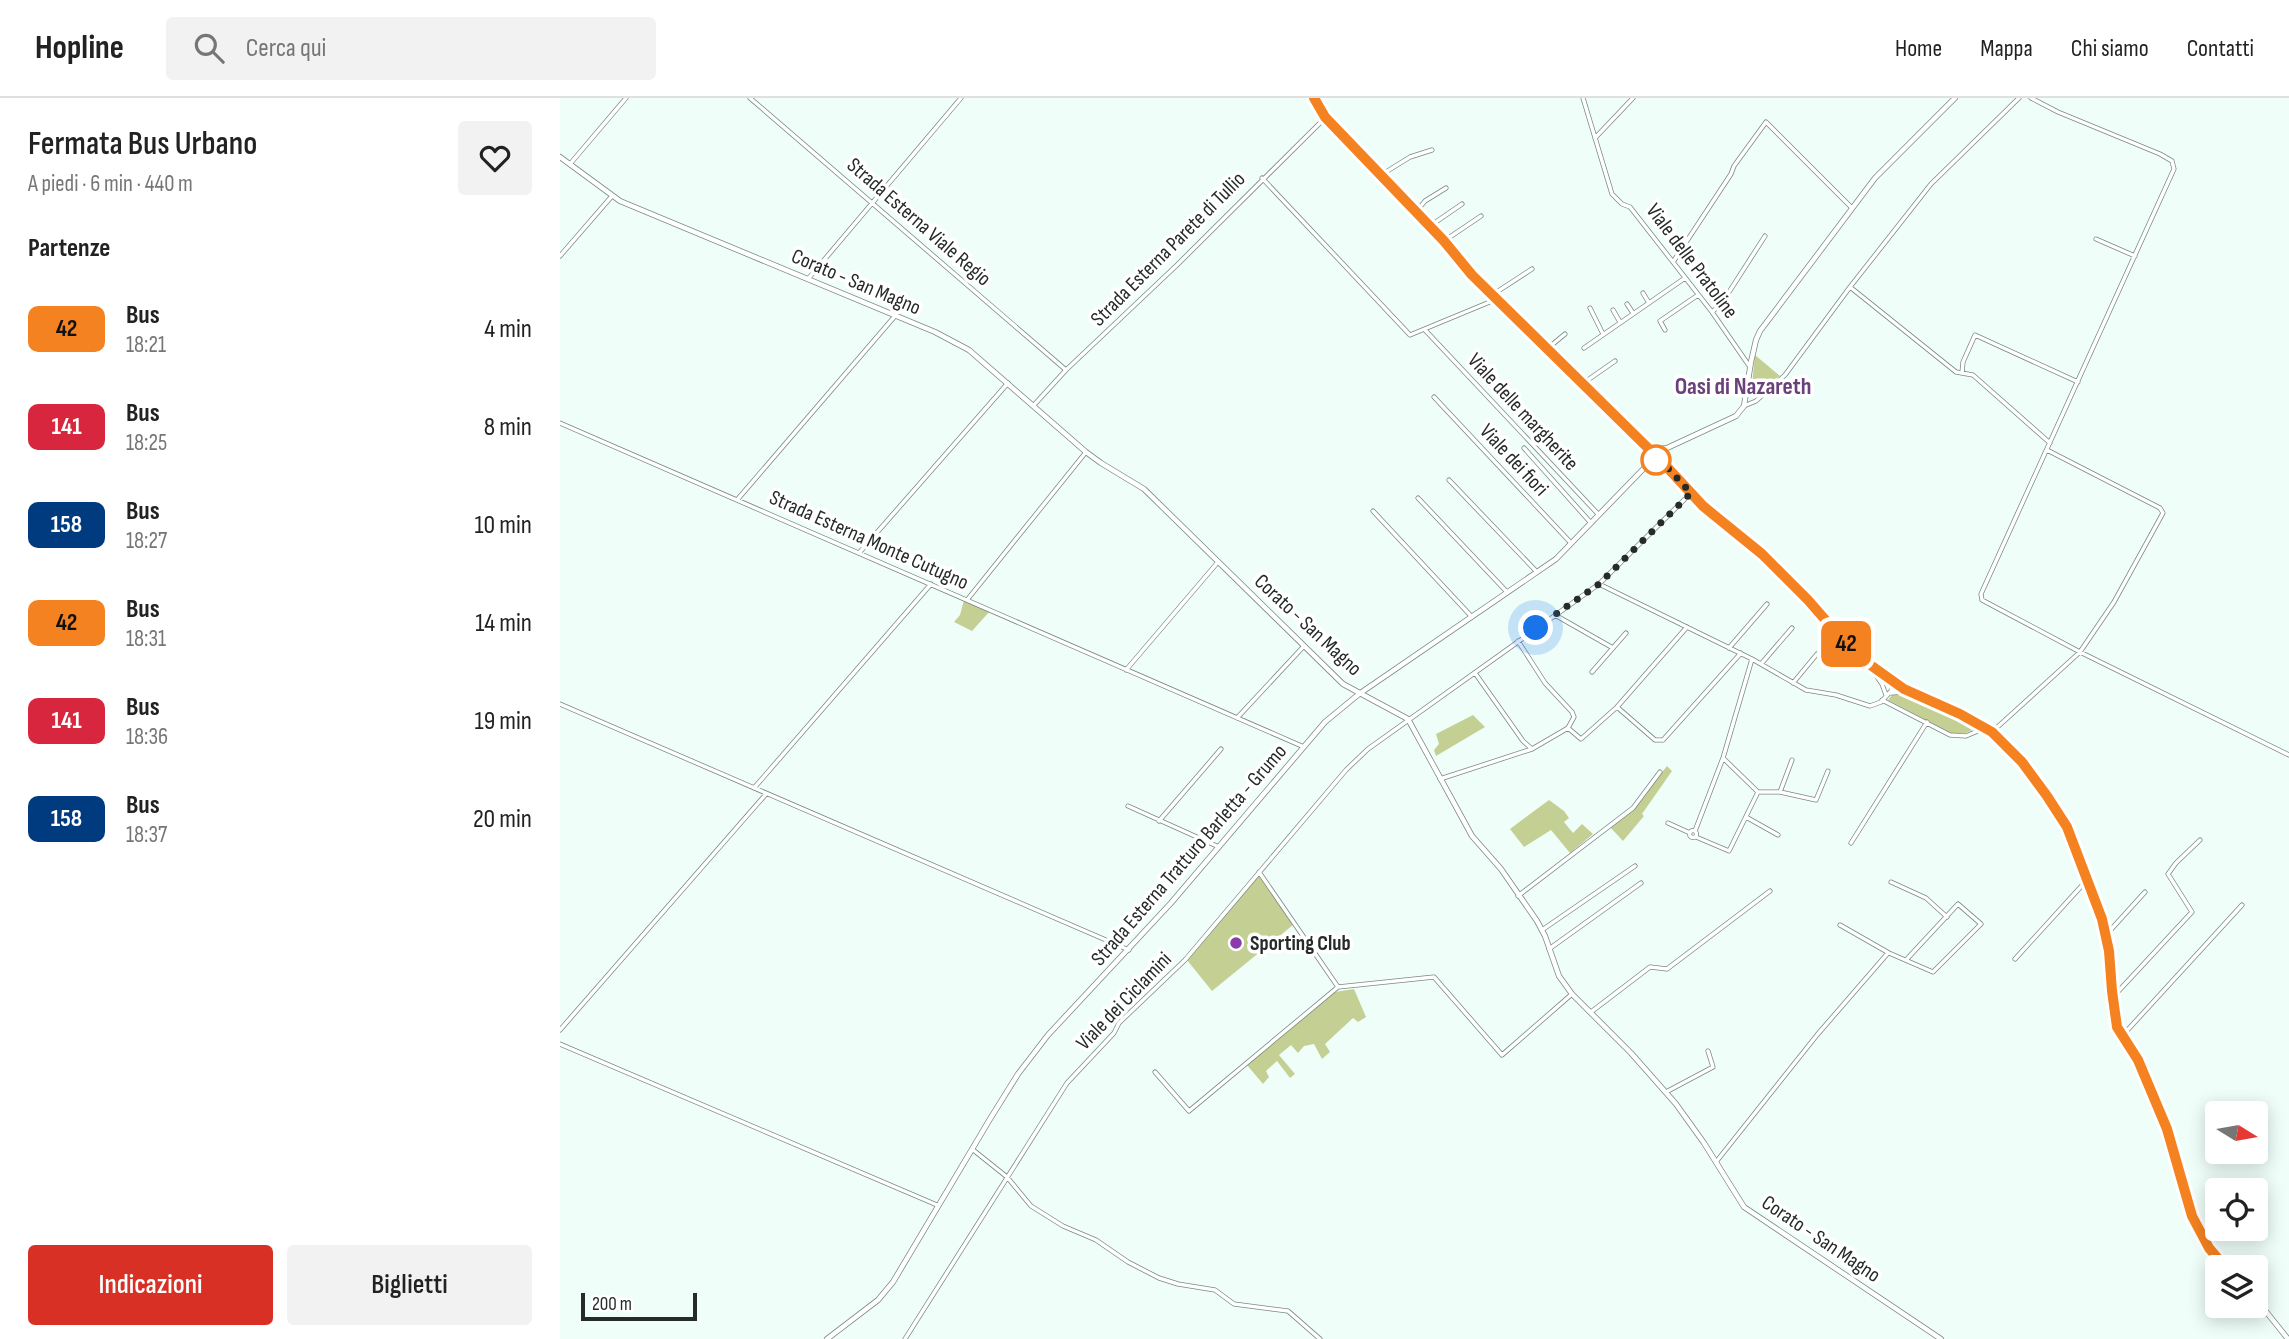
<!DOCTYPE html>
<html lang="it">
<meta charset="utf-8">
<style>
:root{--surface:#fff;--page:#f2f2f2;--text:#222;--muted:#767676;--line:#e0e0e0;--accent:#d93025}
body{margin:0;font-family:"Sofia Sans Condensed",sans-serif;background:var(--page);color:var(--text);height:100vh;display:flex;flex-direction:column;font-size:26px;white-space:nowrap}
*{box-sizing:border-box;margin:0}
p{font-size:23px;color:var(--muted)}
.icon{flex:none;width:38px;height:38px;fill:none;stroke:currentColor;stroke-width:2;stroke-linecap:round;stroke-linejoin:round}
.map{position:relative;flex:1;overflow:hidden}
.details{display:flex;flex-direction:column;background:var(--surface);width:560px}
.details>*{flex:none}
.badge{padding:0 14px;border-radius:10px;font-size:24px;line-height:46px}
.needle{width:46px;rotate:101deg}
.buttons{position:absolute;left:1645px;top:1003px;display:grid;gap:14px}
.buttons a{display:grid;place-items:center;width:63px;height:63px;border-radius:7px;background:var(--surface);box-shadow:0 4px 18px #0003;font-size:35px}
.scale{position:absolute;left:21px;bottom:18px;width:116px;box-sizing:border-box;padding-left:7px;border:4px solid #252b29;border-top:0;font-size:19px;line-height:24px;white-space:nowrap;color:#252b29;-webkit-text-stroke:5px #fff;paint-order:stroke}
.you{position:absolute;width:35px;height:35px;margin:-18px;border:5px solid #fff;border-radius:50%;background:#1a73e8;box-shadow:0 0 0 10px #1a73e833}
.map>.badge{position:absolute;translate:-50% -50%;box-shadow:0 0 0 4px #fff}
h2{padding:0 28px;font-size:26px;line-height:63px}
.round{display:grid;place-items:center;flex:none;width:74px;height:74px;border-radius:7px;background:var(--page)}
.overview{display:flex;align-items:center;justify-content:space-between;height:119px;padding:0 28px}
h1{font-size:33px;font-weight:600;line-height:52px}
.button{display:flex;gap:14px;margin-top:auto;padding:14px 28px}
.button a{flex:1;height:80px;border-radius:7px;background:var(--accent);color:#fff;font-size:28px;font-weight:600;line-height:80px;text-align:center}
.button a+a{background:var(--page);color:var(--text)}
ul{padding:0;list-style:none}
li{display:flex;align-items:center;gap:21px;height:98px;padding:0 28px}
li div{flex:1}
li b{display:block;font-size:26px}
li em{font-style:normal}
li .badge{min-width:77px;font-weight:700;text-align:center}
header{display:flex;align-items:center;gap:42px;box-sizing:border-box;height:98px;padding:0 35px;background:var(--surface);border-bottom:2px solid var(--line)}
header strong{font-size:33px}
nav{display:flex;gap:38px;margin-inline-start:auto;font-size:24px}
.search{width:490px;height:63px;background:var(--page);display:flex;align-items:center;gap:18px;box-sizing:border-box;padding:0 24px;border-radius:7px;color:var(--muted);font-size:26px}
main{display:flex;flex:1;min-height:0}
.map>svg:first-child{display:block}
</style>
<header>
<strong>Hopline</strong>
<div class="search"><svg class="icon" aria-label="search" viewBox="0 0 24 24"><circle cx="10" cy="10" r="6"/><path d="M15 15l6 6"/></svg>Cerca qui</div>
<nav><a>Home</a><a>Mappa</a><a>Chi siamo</a><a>Contatti</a></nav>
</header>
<main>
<section class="details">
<div class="overview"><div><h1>Fermata Bus Urbano</h1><p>A piedi · 6 min · 440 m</p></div><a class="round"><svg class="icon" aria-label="heart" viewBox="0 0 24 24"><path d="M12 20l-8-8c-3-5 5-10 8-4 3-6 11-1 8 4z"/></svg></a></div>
<h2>Partenze</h2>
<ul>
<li><span class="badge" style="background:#f58220;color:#111">42</span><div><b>Bus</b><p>18:21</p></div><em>4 min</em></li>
<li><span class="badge" style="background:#d7263d;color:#fff">141</span><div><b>Bus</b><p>18:25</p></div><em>8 min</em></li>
<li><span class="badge" style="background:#003b80;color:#fff">158</span><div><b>Bus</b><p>18:27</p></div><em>10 min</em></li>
<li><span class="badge" style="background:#f58220;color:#111">42</span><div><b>Bus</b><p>18:31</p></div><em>14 min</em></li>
<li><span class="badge" style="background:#d7263d;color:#fff">141</span><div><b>Bus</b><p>18:36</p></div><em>19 min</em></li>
<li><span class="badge" style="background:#003b80;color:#fff">158</span><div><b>Bus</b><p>18:37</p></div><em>20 min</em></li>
</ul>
<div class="button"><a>Indicazioni</a><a>Biglietti</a></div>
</section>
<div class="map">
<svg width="1729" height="1241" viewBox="0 0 1729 1241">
<rect width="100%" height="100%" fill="#effef9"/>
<path fill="#c4d093" d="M1195 257 1220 278 1191 296Z
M404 502 430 513 412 533 394 524 400 517Z
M1341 595 1367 608 1375 609 1419 629 1406 635H1391L1328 602 1332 597Z
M913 617 925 629 876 658 874 652 879 646 876 636Z
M1107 668 1112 673 1082 716 1084 718 1063 743 1050 729 1074 710Z
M989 702 1004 713 1009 720 1004 724 1013 735 1022 726 1033 736 1010 755 991 732 964 749 950 731Z
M699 777 733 827 652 893 627 862Z
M794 891 806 919 798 924 793 920 765 946 770 954 762 961 754 946 744 948 738 955 731 947 719 957 735 976 730 980 717 963 706 973 709 979 703 986 687 967 775 894Z"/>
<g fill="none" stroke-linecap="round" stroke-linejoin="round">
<g stroke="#7b8984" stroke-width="5">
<path id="street" d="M190 0 506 272
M1023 0 1052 96 1062 106 1070 109 1152 214 1190 269
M1471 0 1498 14 1600 56 1612 63 1614 71 1421 496 1422 502 1520 554 1729 657
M1035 40 1073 0
M10 66 66 0
M821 77 850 59 872 52
M702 80 850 237 937 201
M856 114 865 103 886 90
M870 128 902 106
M1536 141 1575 158
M884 143 921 118
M0 158 52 98
M1113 164 1171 76 1174 68 1206 24 1292 110
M248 181 401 0
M1290 189 1396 274 1413 277 1490 345
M1083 195 1089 205
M932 197 972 171
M1067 206 1073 215
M1030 210 1043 236
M1053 212 1060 224
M1152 214 1162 205 1205 138
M865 232 1039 417
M1105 232 1100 223 1138 197
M1024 250 1125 180
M987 251 1005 236
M1402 275 1403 264 1415 237 1518 284
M1022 286 1055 263
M874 299 1011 445
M474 307 506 272 617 167 766 19
M1184 308 1196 303 1225 277 1290 189 1371 86 1459 0
M0 325 744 649
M964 350 1031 425
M889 382 977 474
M858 400 947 494
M177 402 335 218
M813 413 912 519
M299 455 448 285
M1039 486 1192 561 1246 592 1276 597 1310 608 1321 604 1331 593 1333 585
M407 502 526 354
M995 517 1053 550
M958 543 985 585 1012 614 1014 619 1008 630 1021 641 1057 609 1127 529
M1169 550 1207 506
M1201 566 1232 530
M1308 566 1322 586 1326 597
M566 572 658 464
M1032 574 1066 535
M915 575 963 643 972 651
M1233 585 1257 556
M1331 595 1343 594 1360 600
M1322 602 1390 637 1406 638 1425 630
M0 606 569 852
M1057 609 1095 642H1103L1181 555
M677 620 744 548
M1432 634 1520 554 1554 504 1603 415 1600 410 1487 352
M1163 660 1198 694H1220L1256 702 1268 673
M880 681 972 651 1008 630
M194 690 371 486
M1220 694 1232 662
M568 708 659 749
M1186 719 1218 737
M599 723 661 651
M1108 725 1130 735
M1129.5 736a3.5 3.5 0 1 1 7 0a3.5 3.5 0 1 1-7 0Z
M1135 733 1163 660 1192 561
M1136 739 1169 753 1198 694
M1291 745 1367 624
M699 774 778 889
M1331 784 1366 800 1387 819
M958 798 1073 710 1100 674
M1280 827 1329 855 1373 874 1421 826 1398 806 1346 862
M982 832 1075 768
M1546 837 1585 794
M989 851 1081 785
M1455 861 1527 782
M1553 899 1632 814 1608 776 1616 765 1640 742
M1031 914 1090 869 1107 871 1210 793
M0 932 206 696
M1563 937 1682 807
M0 946 377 1107
M595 974 629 1013 778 889 874 879 942 957 1012 896
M1106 994 1153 969 1148 953
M412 1051 447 1079 471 1108 503 1128 536 1142 568 1164 599 1180 618 1186 655 1192 674 1206 728 1213 760 1241
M1156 1064 1257 937 1328 855
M345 1241 507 985 554 935 559 925 625 862 786 672 808 651 1039 486 1131 395"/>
</g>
<g stroke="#7b8984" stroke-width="6">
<path id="secondary" d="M754 0 766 19 884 143 912 177 1092 355
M0 59 60 103 375 234 409 252 526 354 541 365 584 391 783 586 848 621 912 738 941 771 977 823 985 838 999 878 1012 896 1071 955 1116 1006 1144 1045 1184 1109 1381 1241
M1091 356a6 6 0 1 1 12 0a6 6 0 1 1-12 0Z
M1099 351 1107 350 1176 318 1184 308 1191 264 1196 242 1200 233 1315 80 1395 0
M1098 362 1143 408 1202 456 1248 502 1295 556 1344 591 1400 616 1432 634 1462 664 1487 698 1507 729 1542 821 1549 853 1552 893 1557 928 1578 962 1607 1031 1632 1118 1649 1150 1665 1169
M1696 1201 1728 1241
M267 1241 318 1202 333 1184 430 1021 458 976 488 937 611 805 765 624 799 596 996 461 1091 363 1092 358"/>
</g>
<use href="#street" stroke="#fff" stroke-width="3.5"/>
<use href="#secondary" stroke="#fff" stroke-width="4.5"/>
</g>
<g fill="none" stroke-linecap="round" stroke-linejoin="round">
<g stroke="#fff" stroke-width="16">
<path id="line" d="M754 0 765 19 884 143 912 177 1088 350 1093 360 1106 368 1143 408 1202 456 1248 502 1295 556 1344 591 1400 616 1432 634 1462 664 1487 698 1507 729 1542 821 1549 853 1552 893 1557 929 1578 962 1607 1031 1632 1118 1649 1150 1665 1169"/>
</g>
<use href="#line" stroke="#f58220" stroke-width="10"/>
<path stroke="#252b29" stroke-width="7" stroke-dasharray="0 12.6" d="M976 530 1039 486 1131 395 1106 368 1096 362"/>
</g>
<circle fill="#fff" stroke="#f58220" stroke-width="3.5" cx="1096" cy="362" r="14"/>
<circle fill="#8b3cab" stroke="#fff" stroke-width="2.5" cx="676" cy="845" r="7"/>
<g text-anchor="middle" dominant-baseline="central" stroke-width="7" stroke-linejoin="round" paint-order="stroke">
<g font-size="21" fill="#252b29" stroke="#fff">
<text transform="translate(359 124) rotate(41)">Strada Esterna Viale Regio</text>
<text transform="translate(608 151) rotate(-45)">Strada Esterna Parete di Tullio</text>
<text transform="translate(1132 163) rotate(53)">Viale delle Pratoline</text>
<text transform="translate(296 184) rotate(23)">Corato - San Magno</text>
<text transform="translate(963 314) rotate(47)">Viale delle margherite</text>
<text transform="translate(954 362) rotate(47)">Viale dei fiori</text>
<text transform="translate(309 442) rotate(24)">Strada Esterna Monte Cutugno</text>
<text transform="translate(748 527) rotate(43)">Corato - San Magno</text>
<text transform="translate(629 757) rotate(-49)">Strada Esterna Tratturo Barletta - Grumo</text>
<text transform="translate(564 903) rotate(-46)">Viale dei Ciclamini</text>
<text transform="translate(1261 1141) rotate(34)">Corato - San Magno</text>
</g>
<g font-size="21" font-weight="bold" fill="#252b29" stroke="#fff" text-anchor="start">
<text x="690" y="845">Sporting Club</text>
</g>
<g font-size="24" font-weight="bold" fill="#69427b" stroke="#fff">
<text x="1183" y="288">Oasi di Nazareth</text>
</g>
</g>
</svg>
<div class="buttons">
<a><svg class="needle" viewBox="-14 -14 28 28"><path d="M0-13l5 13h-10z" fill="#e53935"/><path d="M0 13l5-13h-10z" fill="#767676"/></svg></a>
<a><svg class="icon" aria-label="locate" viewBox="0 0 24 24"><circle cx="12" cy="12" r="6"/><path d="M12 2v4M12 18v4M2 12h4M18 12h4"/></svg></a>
<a><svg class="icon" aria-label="layers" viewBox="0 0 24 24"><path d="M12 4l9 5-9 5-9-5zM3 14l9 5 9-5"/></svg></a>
</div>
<div class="scale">200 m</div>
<div class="you" style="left:976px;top:530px"></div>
<b class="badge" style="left:1286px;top:546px;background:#f58220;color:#111">42</b>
</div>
</main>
